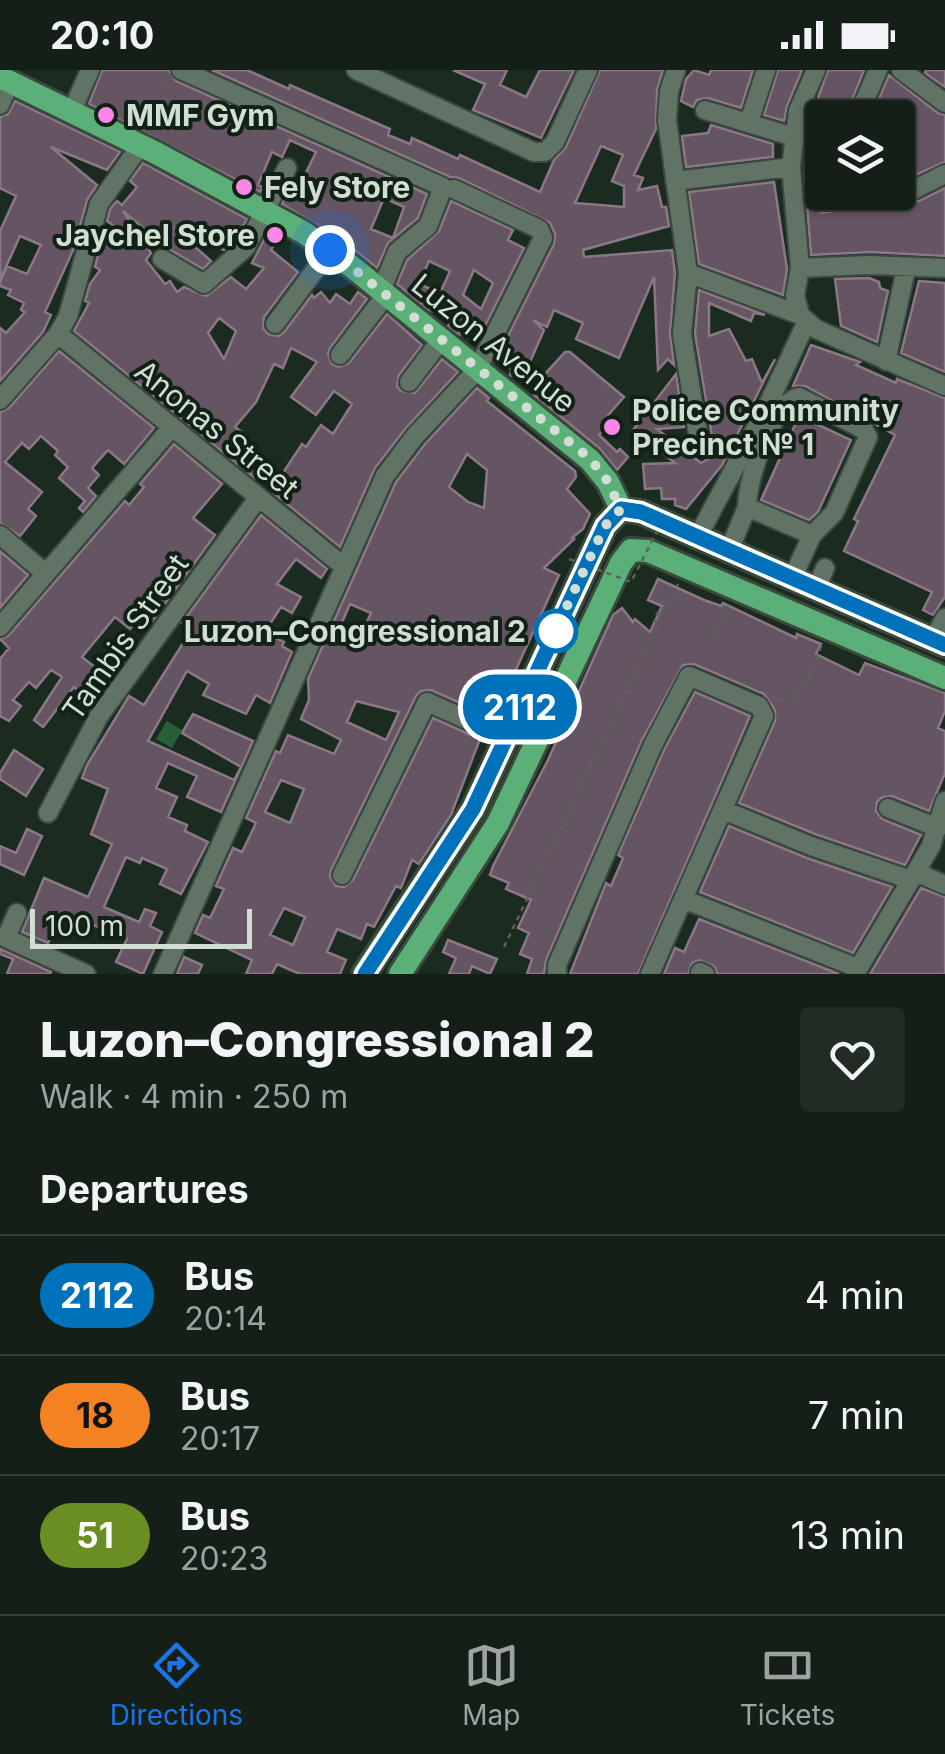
<!DOCTYPE html>
<meta charset="utf-8">
<style>
:root{--surface:#142017;--page:#212d24;--text:#f1f3f6;--muted:#9da3a1;--line:#333e36;--accent:#1a73e8}
body{margin:0;font-family:Inter,sans-serif;background:var(--page);color:var(--text);height:100vh;display:flex;flex-direction:column;font-size:38px;white-space:nowrap}
*{box-sizing:border-box;margin:0}
p{font-size:32px;color:var(--muted)}
.icon{flex:none;width:55px;height:55px;fill:none;stroke:currentColor;stroke-width:2;stroke-linecap:round;stroke-linejoin:round}
.map{position:relative;height:904px;overflow:hidden}
.drawer{display:flex;flex-direction:column;background:var(--surface);flex:1}
.drawer>*{flex:none}
.badge{padding:0 20px;border-radius:32px;font-size:35px;line-height:65px}
.fabs{position:absolute;left:805px;top:30px;display:grid;gap:20px}
.fabs a{display:grid;place-items:center;width:110px;height:110px;border-radius:10px;background:var(--surface);box-shadow:0 2px 8px #0004,0 0 0 2px var(--line);font-size:50px}
.scale{position:absolute;left:30px;bottom:25px;width:222px;box-sizing:border-box;padding-left:10px;border:5px solid #d2ddd4;border-top:0;font-size:28px;line-height:35px;white-space:nowrap;color:#d2ddd4;-webkit-text-stroke:8px #112116;paint-order:stroke}
.you{position:absolute;width:50px;height:50px;margin:-25px;border:8px solid #fff;border-radius:50%;background:#1a73e8;box-shadow:0 0 0 15px #1a73e833}
.map>.badge{position:absolute;translate:-50% -50%;box-shadow:0 0 0 5px #fff}
h2{padding:0 40px;font-size:38px;line-height:90px}
.round{display:grid;place-items:center;flex:none;width:105px;height:105px;border-radius:10px;background:var(--page)}
.summary{display:flex;align-items:center;justify-content:space-between;height:170px;padding:0 40px}
h1{font-size:48px;font-weight:800;line-height:75px}
ul{padding:0;list-style:none}
li{display:flex;align-items:center;gap:30px;height:120px;padding:0 40px;border-top:2px solid var(--line)}
li div{flex:1}
li b{display:block;font-size:38px}
li em{font-style:normal}
li .badge{min-width:110px;font-weight:700;text-align:center}
.status{display:flex;justify-content:space-between;align-items:center;height:70px;padding:0 50px;background:var(--surface);direction:ltr}
.status svg{height:28px;fill:currentColor}
.tabs{display:flex;justify-content:space-around;align-items:center;height:140px;border-top:2px solid var(--line);background:var(--surface);font-size:28px;color:var(--muted)}
.tabs a{display:grid;justify-items:center;gap:5px}
.tabs .on{color:var(--accent)}
.map>svg:first-child{display:block}
</style>
<div class="status"><b>20:10</b><svg viewBox="0 0 49 12"><path d="M0 12V9h3v3zM5 12V6h3v6zM10 12V3h3v9zM15 12V0h3v12zM26 1h20v11H26zM47 4h2v5h-2z"/></svg></div>
<div class="map">
<svg width="945" height="904" viewBox="0 0 945 904">
<rect width="100%" height="100%" fill="#1b2b1f"/>
<path fill="#265f39" d="M167 651 182 660 172 678 156 669Z"/>
<path fill="#655462" stroke="#8b7887" stroke-width="2.5" fill-rule="evenodd" d="M102 0H169L176 11 427 124 418 148 388 173 377 198 342 170 282 134 287 124 294 127 316 82 290 70 282 87 272 82 258 115 263 117 260 122 89 34ZM384 128 404 137 393 168 371 159Z
M212 0H247L289 19 290 15 390 59 388 65 410 74 412 68 458 89 460 85 540 122 554 90 566 77 600 0H663L657 20 656 59 634 105 643 108 638 120 657 116 662 137H666L669 156 583 180 584 187 672 180 675 203 670 263 674 295 668 289 658 300 654 207 619 288 576 269 583 253 554 240 547 257 533 250 544 260 522 310 510 305 512 299 495 292 554 174 555 164 550 153 459 108 450 107ZM601 76 623 85 612 111 624 116V137L575 133Z
M453 0H507L500 15 526 27 540 0H574L541 68 473 40 485 14Z
M694 0 709 5 711 0H753L741 38 708 28 697 30 693 37 681 31 686 9Z
M778 0H802L787 36 784 51 764 45Z
M828 0H864L845 48H822V54L809 53Z
M926 0H945V17L925 3Z
M889 5 938 43 945 45V92L911 107 909 102 898 106V48H871Z
M15 31 120 82 107 100 51 77 97 115 87 130 74 178 45 242 51 245 43 262 0 311V258L6 263 25 242 21 240 24 233 8 225 11 220 0 216V212L7 196 27 204 41 175 20 166 0 210V161L16 126 0 118V47L8 44Z
M711 55 773 74V87L686 97 682 66 708 63Z
M813 83 814 92 822 91 821 143 876 134 879 141 905 137V131H919L945 118V186L870 182 811 185 804 97 805 84Z
M143 93 247 149 236 169 224 180 174 158 211 191 203 199 167 178 123 141 151 183 146 190 165 214 170 211 177 222 184 217 206 226 231 207 246 219 264 198 252 193 264 170 274 175 271 180 298 202 264 247 263 258 268 264 279 266 284 262 312 225 314 228 321 222 330 233 336 224 350 234 358 222 367 229 330 278 328 284 332 294 339 297 349 293 387 244 422 275 399 305 397 316 401 321 415 323 442 289 458 302 406 358 375 398 340 477 271 421 302 374 306 377 321 355 333 364 352 334 334 321 316 345 291 327 317 292 291 278 283 298 274 294 256 332 235 357 246 365 240 374 268 394 256 409 74 261 89 233 85 231 90 214 100 200 95 197 100 177 117 158 107 151 110 139 117 131 122 135 137 117 130 111ZM219 248 236 261 224 289 208 263Z
M774 112 787 199 783 225 699 194 689 122Z
M451 131 513 160 508 170 524 178 477 272 459 264 448 256 452 249 429 240 397 214 407 190 439 161ZM429 191 450 201 440 223 419 214ZM474 200 493 213 481 239 463 225Z
M869 208 879 212 880 218 888 221 877 272 841 256 835 209Z
M919 211 945 213V302L901 283Z
M699 220 765 245 754 243 751 251 709 233V266L729 259 746 291 752 289 762 313 775 289 722 395 686 439 675 435V429H662L661 418 645 419 643 394 675 393 633 360 676 304 684 357 657 359 701 393 715 385 695 264Z
M811 275 860 292 856 295 896 313 897 309 945 328V527L933 545 923 540 932 522 844 481 858 451 854 449 895 365 805 316H793Z
M59 281 154 358 124 394 108 380 92 398 99 405 88 418 96 426 83 442 79 438 85 431 59 408 68 397 55 385 58 381 41 366 29 379 22 373 5 392 42 422 28 439 36 446 20 466 0 453V342L9 338Z
M565 282H570L624 327 604 350 609 354 599 365 617 382 620 379 628 387 617 400 599 378 534 325 540 318 534 316Z
M477 318 489 328 487 331 575 401 576 407 567 419 590 444 583 459 572 468 574 469 544 498 559 505 494 648 431 620 421 621 416 626 331 800 330 807 336 816 344 817 353 810 433 648 480 669 451 745 419 794 412 790 401 818 396 816 374 857 367 854 361 869 337 859 327 882 346 890 340 904H300L277 894 272 904H246L252 890 195 863 203 845 210 848 224 819 216 816 233 778 242 782 256 753 246 748 276 681 280 683 288 665 334 684 341 670 301 649 309 630 308 609 396 412 425 374ZM467 384 487 400 484 438 468 432 449 417ZM350 534 371 543 361 565 340 557ZM356 631 399 642 386 670 347 652ZM281 710 304 719 290 753 265 742ZM284 838 305 847 293 875 270 865Z
M799 346 851 370 818 442 809 450 761 430Z
M174 374 222 414 193 448 215 465 148 557 138 549 130 559 115 547 82 587 96 598 79 621 74 617 43 657 34 650 62 607 51 600 36 618 29 612 13 630 21 636 9 651 0 646V589L9 578 0 569 9 565 125 431 129 435 144 417 140 414Z
M261 445 327 499 321 508 296 489 277 514 301 527 292 543 281 537 268 557 271 559 268 564 284 572 282 576 292 582 270 633 256 625 246 644 203 625 209 614 187 601 148 671 234 710 241 697 182 663 193 644 253 671 221 742 187 727 197 706 168 693 156 718 177 727 168 747 187 755 185 761 208 772 181 824 160 814 167 799 142 788 140 793 126 787 104 837 139 852 145 839 156 843 150 856 162 862 143 904 116 892 127 869 62 842 48 873 22 862 44 808 88 827 112 774 91 764 108 719 82 708 87 695 129 626 144 635 192 559 182 553Z
M0 481 28 505 0 538Z
M658 509 704 530 721 536 723 533 796 568 797 564 821 574 816 584 859 605 865 593 945 623V641L938 658 945 661V703L929 741 892 726 881 728 877 732 876 741 882 749 921 765 905 795 815 764 739 733 775 651V640L764 624 694 594 683 595 642 670 546 890 544 904H527L532 889 520 884 529 863 518 858 531 830 506 819 509 813 490 805 493 796 548 690 613 545 622 538 633 552 635 549 650 562 662 536 648 530Z
M695 622 750 646 638 904H570L606 813 611 816 623 788 618 785 664 680Z
M14 680 43 699 26 726 0 709V703Z
M729 756 807 788 892 817 853 883 700 822Z
M27 759 42 766 24 805 0 794V776L16 783Z
M921 818 945 827V904H870Z
M699 849 839 904H717L714 896 699 890 692 893 688 904H664L675 878 684 882Z
M448 870 497 889 490 904 472 896 469 904H449L456 888 443 882Z
M0 879 51 902 50 904H7L13 889 0 884Z
M184 887 202 895 198 904H177Z"/>
<g fill="none" stroke-linecap="round" stroke-linejoin="round">
<g stroke="#3a483d" stroke-width="22">
<path id="minor" d="M181 0 443 117 428 156 397 182 381 221
M356 0 534 82H545L555 72 588 0
M676 0 669 21 667 50 688 203 682 264 700 377
M816 0 798 41 791 97 800 198 795 225 800 245 816 259 945 316
M901 0 945 33
M0 35 10 12
M705 40 784 64 822 67
M72 41 90 0
M857 48 878 0
M749 52 766 0
M675 111 791 97
M898 118 913 120 945 104
M162 189 204 214 246 177 287 98
M800 198 869 195 945 198
M688 203 800 245
M275 254 330 180
M58 264 342 495
M340 285 386 225
M886 291 906 199
M409 312 441 270
M0 330 58 264 68 246 99 134 140 76
M747 437C747 410 771 334 799 327L863 359 868 367 834 443 812 465
M0 465 45 503
M697 468 765 341 806 253
M729 481 747 437 812 465 792 509
M816 519 825 498
M0 557 172 357
M933 570 945 548
M888 738 938 758
M723 740 811 776 911 810
M48 743 99 646 258 428
M916 802 945 815
M342 805 427 632 506 667
M683 829 858 898
M17 843 6 868 86 904
M700 902 705 904
M163 904 385 406 415 366 477 300 543 168 539 159 454 119
M557 904V895L653 675 689 606 759 636 764 646 650 904
M855 904 931 776 945 731"/>
</g>
<g stroke="#3a483d" stroke-width="28">
<path id="major" d="M0 7 156 83 303 162 351 196 590 390 608 412 621 439
M621 439 641 442 945 575
M364 904 473 739 605 456 621 439
M400 904 498 753 621 493 631 480 648 481 945 608"/>
</g>
<path stroke="#57655a" stroke-width="2.5" stroke-dasharray="5 5" stroke-linecap="butt" d="M148 56 166 7
M712 567 729 534
M775 629 791 636 813 598 822 574
M504 877 659 553 654 551 660 538 665 540 678 514"/>
<use href="#minor" stroke="#617365" stroke-width="18"/>
<use href="#major" stroke="#5ab077" stroke-width="22"/>
<path stroke="#57655a" stroke-width="2.5" stroke-dasharray="5 5" stroke-linecap="butt" d="M569 489 631 512 669 438"/>
</g>
<g fill="none" stroke-linecap="round" stroke-linejoin="round">
<g stroke="#fff" stroke-width="22">
<path id="line" d="M365 904 473 739 605 456 621 439 641 442 945 575"/>
</g>
<use href="#line" stroke="#0072bc" stroke-width="15"/>
<path stroke="#d2ddd4" stroke-width="10" stroke-dasharray="0 18" d="M330 180 582 382 603 403 621 439 605 456 550 572 556 561"/>
</g>
<g fill="#fa87e7" stroke="#112116" stroke-width="4">
<circle cx="106" cy="45" r="10"/>
<circle cx="244" cy="117" r="10"/>
<circle cx="275" cy="165" r="10"/>
<circle cx="612" cy="357" r="10"/>
</g>
<circle fill="#fff" stroke="#0072bc" stroke-width="5" cx="556" cy="561" r="20"/>
<g text-anchor="middle" dominant-baseline="central" stroke-width="8" stroke-linejoin="round" paint-order="stroke">
<g font-size="30" font-weight="bold" fill="#d2ddd4" stroke="#112116" text-anchor="start">
<text x="126" y="45">MMF Gym</text>
<text x="264" y="117">Fely Store</text>
<text x="255" y="165" text-anchor="end">Jaychel Store</text>
<text x="632" y="340">Police Community<tspan x="632" dy="34">Precinct № 1</tspan></text>
</g>
<g font-size="30" fill="#d2ddd4" stroke="#112116">
<text transform="translate(494 273) rotate(39)">Luzon Avenue</text>
<text transform="translate(217 359) rotate(39)">Anonas Street</text>
<text transform="translate(125 567) rotate(-55)">Tambis Street</text>
</g>
<g font-size="30" font-weight="bold" fill="#d2ddd4" stroke="#112116" text-anchor="end">
<text x="526" y="561">Luzon–Congressional 2</text>
</g>
</g>
</svg>
<div class="fabs">
<a><svg class="icon" aria-label="layers" viewBox="0 0 24 24"><path d="M12 4l9 5-9 5-9-5zM3 14l9 5 9-5"/></svg></a>
</div>
<div class="scale">100 m</div>
<div class="you" style="left:330px;top:180px"></div>
<b class="badge" style="left:520px;top:637px;background:#0072bc;color:#fff">2112</b>
</div>
<section class="drawer">
<div class="summary"><div><h1>Luzon–Congressional 2</h1><p>Walk · 4 min · 250 m</p></div><a class="round"><svg class="icon" aria-label="heart" viewBox="0 0 24 24"><path d="M12 20l-8-8c-3-5 5-10 8-4 3-6 11-1 8 4z"/></svg></a></div>
<h2>Departures</h2>
<ul>
<li><span class="badge" style="background:#0072bc;color:#fff">2112</span><div><b>Bus</b><p>20:14</p></div><em>4 min</em></li>
<li><span class="badge" style="background:#f58220;color:#111">18</span><div><b>Bus</b><p>20:17</p></div><em>7 min</em></li>
<li><span class="badge" style="background:#6b8e23;color:#fff">51</span><div><b>Bus</b><p>20:23</p></div><em>13 min</em></li>
</ul>
</section>
<nav class="tabs">
<a class="on"><svg class="icon" aria-label="directions" viewBox="0 0 24 24"><path d="M12 3l9 9-9 9-9-9zM9 14v-3h6M13 9l2 2-2 2"/></svg>Directions</a>
<a><svg class="icon" aria-label="map" viewBox="0 0 24 24"><path d="M3 6l6-2 6 2 6-2v14l-6 2-6-2-6 2zM9 4v14M15 6v14"/></svg>Map</a>
<a><svg class="icon" aria-label="tickets" viewBox="0 0 24 24"><path d="M3 7h18v10H3zM15 7v10"/></svg>Tickets</a>
</nav>
